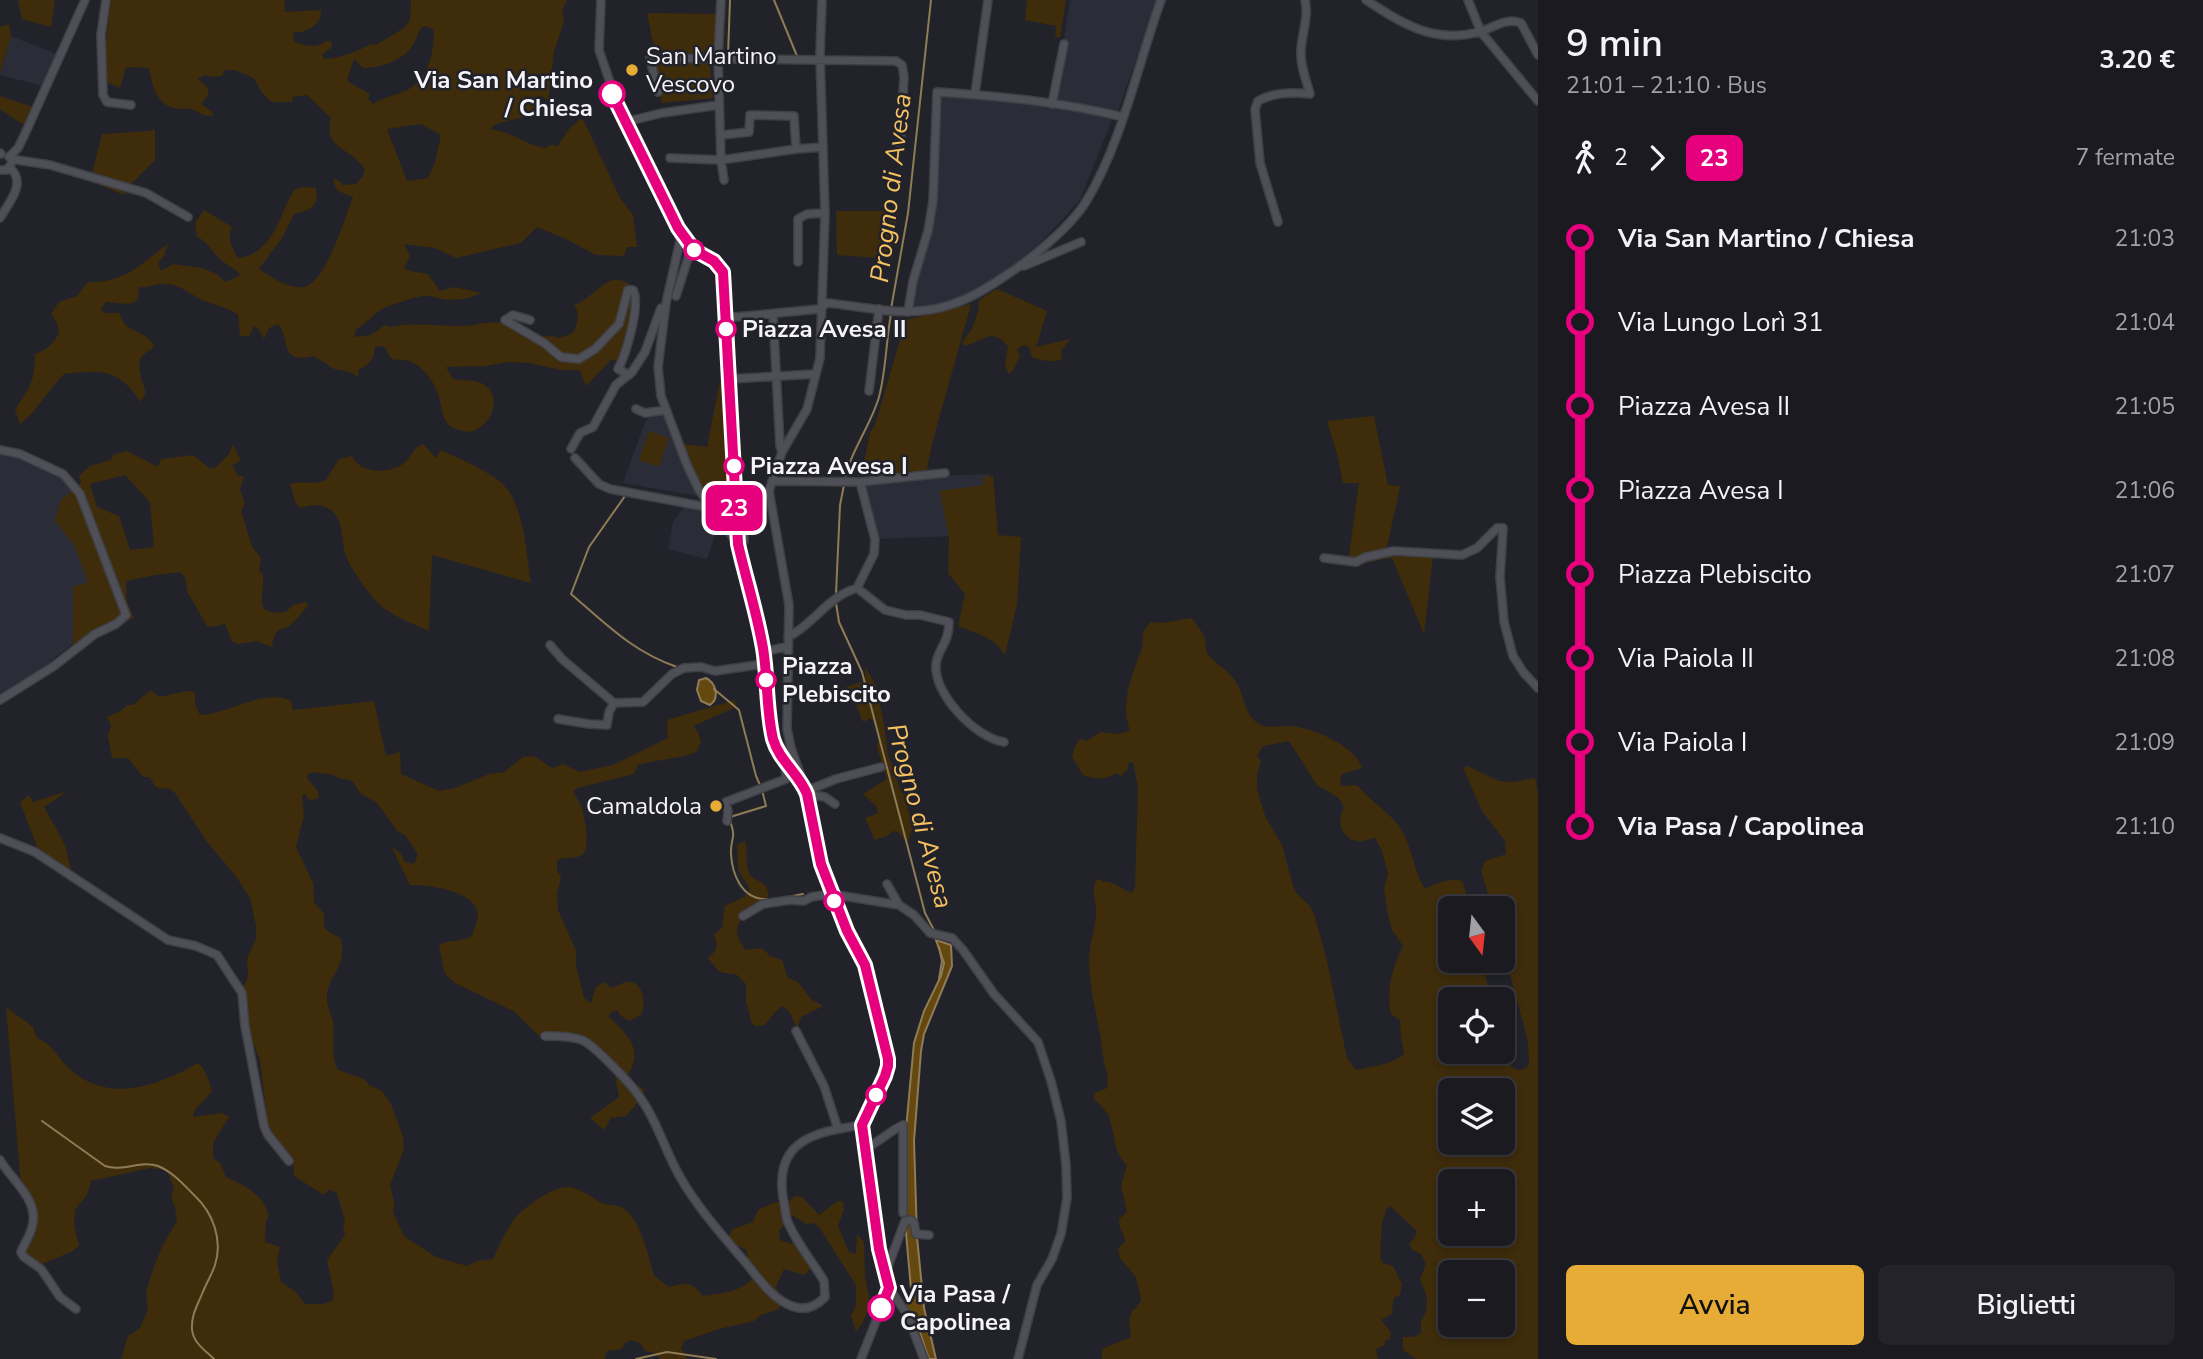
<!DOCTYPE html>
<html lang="it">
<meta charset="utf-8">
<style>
:root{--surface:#1a1a20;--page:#232329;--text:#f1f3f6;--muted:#9fa1a5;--line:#38383e;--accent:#e6ac36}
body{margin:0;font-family:"Nunito Sans",sans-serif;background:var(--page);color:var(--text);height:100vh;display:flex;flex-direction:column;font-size:26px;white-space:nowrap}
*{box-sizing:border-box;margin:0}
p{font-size:23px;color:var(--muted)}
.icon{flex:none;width:38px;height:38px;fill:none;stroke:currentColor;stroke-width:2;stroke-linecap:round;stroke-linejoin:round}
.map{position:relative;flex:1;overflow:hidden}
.side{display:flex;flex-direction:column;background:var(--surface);width:665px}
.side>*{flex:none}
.badge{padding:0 14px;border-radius:10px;font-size:24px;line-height:46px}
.needle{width:46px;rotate:165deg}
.controls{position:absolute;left:1438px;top:896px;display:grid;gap:14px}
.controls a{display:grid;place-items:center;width:77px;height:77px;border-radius:10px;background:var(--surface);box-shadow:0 4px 10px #0003,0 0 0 2px var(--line);font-size:35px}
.map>.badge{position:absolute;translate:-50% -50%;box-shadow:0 0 0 4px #fff}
.legs{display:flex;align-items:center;gap:10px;height:77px;padding:0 28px;font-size:23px}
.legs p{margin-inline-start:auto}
.summary{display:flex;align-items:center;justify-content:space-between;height:119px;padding:0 28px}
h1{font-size:38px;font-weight:600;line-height:52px}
.primary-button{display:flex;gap:14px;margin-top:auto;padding:14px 28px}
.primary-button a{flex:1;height:80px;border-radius:10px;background:var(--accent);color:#111;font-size:28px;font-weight:600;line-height:80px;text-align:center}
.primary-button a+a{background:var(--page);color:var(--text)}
ul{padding:0 28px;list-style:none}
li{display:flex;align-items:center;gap:24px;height:84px;font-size:26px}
li i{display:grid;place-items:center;width:10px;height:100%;margin:0 9px;background:currentColor}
li i::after{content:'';width:18px;height:18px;margin:-9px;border:5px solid;border-radius:50%;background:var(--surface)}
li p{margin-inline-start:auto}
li:first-child i{background:linear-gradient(#0000 50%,currentColor 0)}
li:last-child i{background:linear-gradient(currentColor 50%,#0000 0)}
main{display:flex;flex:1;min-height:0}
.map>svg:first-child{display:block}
</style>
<main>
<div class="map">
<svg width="1538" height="1359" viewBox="0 0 1538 1359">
<rect width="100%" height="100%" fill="#22232a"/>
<path fill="#2a2c38" d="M1070 0H1157L1118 111 1055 101Z
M11 36 56 54 43 86 0 75Z
M938 95 1034 104 1114 115 1080 200 1044 239 1016 264 984 286 958 299 928 308H910L932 200Z
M667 413 690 474 698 496 623 483 645 422 652 415Z
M0 453 17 457 45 467 63 479 79 497 93 628 25 681 0 694Z
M990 474 978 535 877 539 873 518 864 484 936 476Z
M684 507 703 511 718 526 707 559 668 549 673 522Z"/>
<path fill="#3e2c0b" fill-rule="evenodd" d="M18 0H55L51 27 22 19Z
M111 0H284L285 12 321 10C322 25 307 32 293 33L294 41C301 45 314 48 321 44 331 40 320 41 331 41L332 47 322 55 324 59C343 59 356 50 373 44L376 45 404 28 410 20 411 0H567L562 10 564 19 562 28 554 51 548 101 541 95 528 116 496 124 490 129C513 132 527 146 546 148L550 145 558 146 569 129 580 119 584 121 620 198 633 215 637 247H627L624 256 596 255 566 239 537 227 521 243 456 258 435 248 404 244 410 256 404 268 410 271 428 274 440 291 454 287 481 293C469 299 451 302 438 298 432 297 430 295 422 296 413 298 388 305 381 310 372 316 365 324 355 330V337L371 335 385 325 390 327C414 322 436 326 460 326 474 326 489 320 503 323 515 325 526 334 538 336 546 337 552 335 559 338L573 333C577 325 581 313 574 305 599 297 610 260 640 294L625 366 612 359 586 386 579 370H561L529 363 507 362 486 366 446 367 453 379C462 381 473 379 481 383 505 394 492 427 470 432 464 431 455 430 449 425 441 418 442 404 438 394 432 376 415 356 394 360L390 357 384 346 375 347C374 360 369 365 358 370L359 377 347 371 334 369 314 356C278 365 291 338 278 324L269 328 264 339 258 328 254 326 249 336H240L238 315C227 307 214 305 202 300 189 294 182 285 166 284 156 283 152 288 139 287 138 292 140 297 137 300 132 307 113 302 106 302L101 309 104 313H119L125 325 145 336 154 344 151 350C132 357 141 375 145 390V395L140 402C120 368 98 370 64 374 52 386 31 418 20 424L15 410C29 387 35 383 35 354 47 350 53 344 59 333L57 323 51 314 59 302 77 296 88 282C126 283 140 264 168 244L164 256 158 263 161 271 173 264 201 268 215 273 226 282 240 275C235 268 228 266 222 261 212 253 209 242 197 237L195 223 204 210 232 227C227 237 232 249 238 258 266 255 277 228 286 205 288 200 292 195 294 190L303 187 316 188C319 207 311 210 294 214L282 238 259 269C269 276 290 290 304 287 326 282 345 218 353 197L338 191 333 182 335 178 344 185 356 184 363 176 365 170C352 147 322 150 331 118L307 95 293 97 292 102H272L262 93 254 78 235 70H224L222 76 213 77 205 75 198 79 207 87 209 93 201 104 213 112 212 116C200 116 200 112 191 109 187 108 180 110 174 108 156 104 152 84 149 68L126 67 120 88 102 80ZM425 26 433 29 434 32C434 54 427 82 405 91 394 96 383 97 373 104L368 98 370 95C363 89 355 87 347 80L354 59 363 68C378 68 401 61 410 49 416 42 417 35 421 28ZM421 124 441 135 435 162 428 178 407 181 387 129Z
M1027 0H1066L1060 38 1055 37 1056 26 1025 20Z
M647 13 717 14 716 54 655 53Z
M9 24 11 36 0 74V27Z
M656 62H710L713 98 662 103Z
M0 96 33 107 24 125 0 109Z
M155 129V160L132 183 124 195 90 181 102 134 149 131Z
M836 211H898L892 259 837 255Z
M997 289 1047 311 1036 347 1070 339 1061 351 1062 360C1051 362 1042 361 1032 357L1029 347 1024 345 1017 349 1020 356 1013 370 1009 374 1005 366 1008 347C994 326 983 341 964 346L962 342C972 333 979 314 979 300Z
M971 304 932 444 926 473 896 477 862 471 870 433 875 425 906 320Z
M722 380 728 499H718L703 493 683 444 707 447 720 381Z
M1374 416 1388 485 1400 486 1386 552 1433 556 1424 634 1392 558C1377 559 1363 566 1348 564L1359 483H1343L1337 454 1327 421Z
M649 431 669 438 659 467 639 460Z
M233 444 241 461 232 465 238 476H244L240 490 245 503 241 511 252 547 261 558 259 571 263 574C265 597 251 616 286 612L293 605 306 602 308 606C303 611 298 618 293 623 280 634 275 624 272 647L256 641 238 644 232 641 225 624 211 627 207 626 188 593 185 577 180 572 155 575 126 581 127 602 134 618 100 631 73 655V587L88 582 74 545 55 521 61 500 81 483 79 476 90 466 110 460 115 454 127 451 158 467 161 459 193 455 209 468H215L229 454ZM125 475 150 502 154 547 130 550 119 516 97 507 90 484Z
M423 444 436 458 441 450C460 459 482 468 499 481 524 499 526 553 531 583L432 555 429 631C415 625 398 618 385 609 373 600 351 570 346 556 341 543 344 525 335 514 326 503 312 504 300 508L295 502 290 484C303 480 311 486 326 480L339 459 352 456C360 474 388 474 403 464 411 458 413 447 423 444Z
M993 476 998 535 1021 537 1017 604 1005 655C994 636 976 634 958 626L965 594 948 573 949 538 940 491 983 485V477Z
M1192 618C1196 624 1201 630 1204 636 1207 643 1204 649 1209 656 1217 665 1229 671 1236 682 1245 696 1243 714 1259 724 1269 730 1286 724 1297 727 1317 730 1356 747 1362 768L1342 774 1340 780 1341 786 1355 785 1359 787C1372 803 1392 813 1402 831 1413 849 1413 871 1425 889 1435 884 1453 876 1463 882L1470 908H1451V961H1482L1491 999H1451V1052H1503V1047C1507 1060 1514 1079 1529 1065L1528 1041 1503 949V908H1494L1491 904 1481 870 1485 861 1506 854 1505 841 1482 811 1463 768 1467 766 1499 781 1512 782 1535 778 1538 793V1359H1416L1403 1350V1337H1414L1421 1333V1321L1426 1312 1427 1297 1420 1279 1426 1264 1421 1254 1411 1249 1409 1244 1415 1237 1417 1231 1390 1206 1385 1211V1215L1382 1221 1380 1258 1383 1263 1393 1266 1402 1284 1400 1295 1394 1298 1392 1308 1393 1313 1381 1320 1391 1332 1390 1339 1385 1341V1345L1376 1349 1378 1359H1102V1349L1131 1337 1129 1320 1132 1311 1137 1307 1141 1300 1136 1277 1120 1258 1118 1248 1125 1242C1125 1233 1118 1229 1119 1219L1127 1212 1121 1186 1127 1165C1113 1152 1115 1134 1109 1117 1106 1110 1099 1104 1094 1099V1093L1107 1088C1110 1077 1105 1068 1103 1056 1100 1024 1089 992 1089 960 1089 944 1096 928 1096 911 1096 900 1091 891 1096 880L1100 879 1103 882C1113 880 1122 890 1132 893L1135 888 1138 787 1133 762H1129L1127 770 1121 776 1116 773C1106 780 1095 780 1083 775L1072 757 1075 746 1080 739 1086 741 1101 732 1116 734 1130 731C1120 704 1131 678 1141 651 1146 638 1137 636 1151 622L1163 623ZM1289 741 1317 785 1336 796 1341 801 1344 808C1336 819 1341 839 1357 841 1363 842 1369 839 1375 838L1382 851 1388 873 1384 889 1388 915 1392 930 1403 946C1392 968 1386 990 1391 1014L1400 1020 1401 1038 1404 1053C1395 1064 1370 1067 1356 1070L1347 1058 1326 956 1314 914 1309 905 1296 893 1293 886 1282 845 1266 818 1260 800 1257 787V775L1261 760 1257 756 1263 746ZM1451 1090H1503V1143H1451ZM1451 1181H1503V1234H1451ZM1451 1272H1503V1325H1451Z
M865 667 876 685 884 724 888 755 895 771 899 787 904 795 910 816H918L923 820 921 824 912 829 909 839 905 841 898 832 893 831 887 836 875 840 865 818 878 813 877 807 863 794 887 779 877 747 879 737 873 720 869 718 866 721H862L856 704 840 689 865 681Z
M151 690 159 697 187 691 195 692V704L200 715C228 714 265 688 291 701L293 710 374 701 386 756 400 752 401 774 439 791 455 788 489 774 504 772 523 757 534 756 552 768 563 764 580 772 613 765 668 738 667 720 735 700 736 707 693 726 698 732 701 742 696 752C681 759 657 759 638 765L634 774 577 788 573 791C574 794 576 797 578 800 584 808 591 846 583 854 576 860 566 856 557 860V871L561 876 557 895 558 910 576 951V966L584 998 591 1003 596 987 603 982 612 988C617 986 623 982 629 982 644 982 646 1005 641 1015L629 1021 620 1015 617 1010 613 1011 608 1016C631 1038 645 1051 624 1081L626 1084 639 1086 644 1089 643 1096 626 1116 611 1118 604 1130 590 1118 619 1097 614 1070 584 1043 573 1039 544 1038 538 1035 515 1012 455 983 446 975 444 970 439 945C450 939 459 943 472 936 474 929 478 921 478 914 477 891 427 884 410 885L391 846 401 854 405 862 414 864 418 854 405 835 398 832 383 811 376 802 361 794 353 782 347 779H340L333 775 313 772 308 774 307 778 318 791 319 798 311 800 308 799 306 794 302 795 304 816 296 847 313 883 314 902 324 914V927L329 932 340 938C349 963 329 975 327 995 326 1004 331 1014 333 1022 335 1039 330 1054 338 1070L364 1079 369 1085 382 1091 391 1104 403 1137 404 1149 390 1185 394 1202 393 1212 404 1236 436 1257 467 1266 477 1261 493 1259C499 1246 505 1233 513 1221 521 1209 553 1186 568 1187 580 1188 591 1197 602 1203 609 1206 617 1204 623 1208 640 1218 649 1257 654 1276L669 1287C687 1283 691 1281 703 1296 720 1294 741 1292 753 1278L746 1250 739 1246 731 1245 727 1239 733 1229 753 1222 758 1210 776 1202 787 1204 795 1196 802 1197 819 1215 838 1201 843 1202 844 1209 838 1226 849 1252 856 1254 857 1234 864 1242 865 1276 870 1304 863 1322 856 1332 851 1316 856 1305V1285L819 1227 813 1223 806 1224 794 1216H790L779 1231 780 1240 791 1244 799 1242 807 1247 813 1265 805 1275 784 1269 776 1287 783 1301 779 1309 761 1315 754 1321 719 1329 684 1341 681 1348 687 1359H661L655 1353 645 1351 640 1343 630 1340 624 1344 622 1349 607 1351 605 1359H121L128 1336 140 1328 148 1310 146 1291 155 1264 163 1245 177 1221 175 1207 171 1197 174 1189 167 1170 150 1168 91 1181 87 1195 75 1210 74 1224 79 1245 73 1251 42 1264 30 1260 24 1251C44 1232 41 1203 21 1186L6 1007 33 1027 37 1038C57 1047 56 1058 72 1071 111 1104 159 1085 198 1063 205 1068 210 1083 212 1091L195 1110 193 1117 222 1113 229 1117 213 1143V1158L220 1163 226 1177C246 1186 261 1193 269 1215L266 1221 265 1242 280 1247 277 1262 281 1282 296 1292 305 1304H323L332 1301 334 1294 327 1260 345 1235 343 1227 345 1221 337 1193 329 1189 324 1195 294 1176 293 1158 271 1133 267 1119 260 1060 252 1040 244 986 248 977 247 959 256 939V926L250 898 235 875 207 842 175 793 168 788C154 789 157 788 149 777H143L128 758H112L108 736 111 725 107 717 122 710 127 705H133Z
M68 791 44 807 65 845 72 873 39 852 20 802 29 795 33 802Z
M745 841C749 851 744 868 751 876 755 880 762 882 766 886L769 895 764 903C752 905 736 920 737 933 738 938 743 946 745 950L762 948 770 956 782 960 788 978 798 982 811 999 823 1006 801 1017 797 1028 789 1011 782 1006C778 1009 767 1021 765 1025L756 1026 752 1024 746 1001V984L736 974C717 974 719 971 708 958 717 950 719 947 714 935L722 927 725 906 744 897 750 889 738 870 737 845Z"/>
<path fill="#644810" stroke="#8f7c56" stroke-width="2" d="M706 678C716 683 720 698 710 705L701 701 697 690 699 680Z
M936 940 951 945 952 966 924 1034 921 1051 914 1141 917 1237 924 1308 936 1359H929L919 1330 903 1304 912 1300 906 1233V1129L914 1043 924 1011 941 976 944 963Z"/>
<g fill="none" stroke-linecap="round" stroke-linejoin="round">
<path stroke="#8f7c56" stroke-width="2" d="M774 0 797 56
M728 55 730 0
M891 309 908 213 931 0
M845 479C851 450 871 425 879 397 886 371 886 341 891 314
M625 496 589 547 571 594C606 624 633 652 677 667
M836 594 840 505 844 485
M836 603 839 622 862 672 925 913 935 932
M714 689 739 710 756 776 760 785
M730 817 766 806 762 790
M730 821C737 840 730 838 731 854 732 873 741 898 764 899 776 900 791 896 803 894
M939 979 942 961 939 947
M42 1121 105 1166C123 1172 141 1160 158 1166 173 1172 184 1185 195 1196 213 1213 223 1240 215 1265 212 1274 206 1284 202 1294 197 1306 191 1316 192 1329 193 1343 205 1350 214 1359
M636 1359 667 1352 716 1359"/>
<g stroke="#3f4045" stroke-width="10">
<path id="minor" d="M106 0 101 35 103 95 107 102 131 105
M601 0 599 50 619 109 678 228 693 250 714 260 723 272 737 542
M721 0 718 59 721 160 724 180
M1366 0C1403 24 1434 44 1479 32 1494 28 1505 17 1521 23L1538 55
M1468 0 1481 32 1538 101
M658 92 650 58 896 61 902 65 904 77 900 146
M975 94 988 0
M1052 104 1064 44
M625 122 662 113 719 105
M722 135 749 132 750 115 794 116 796 149
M0 153 1 154
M9 157 18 148 24 136 85 0
M670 158 721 160 796 149 823 147
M11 159 50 165 146 193 188 217
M0 170H7L11 164
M825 213 820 358 807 409 782 452 769 491 789 605 787 729 791 748 810 802 821 865 847 931 865 965 888 1059V1066L885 1076 862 1125 879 1249 889 1288 907 1314 924 1359
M0 218C9 203 27 182 10 168
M1278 222 1260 163 1255 109 1258 101C1274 92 1293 92 1310 94 1306 80 1300 65 1301 50 1302 32 1309 17 1305 0
M678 228 680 241 666 303 658 367 661 396 687 465 699 490 738 544 762 640 769 717 774 742 790 769 801 784
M798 262V219L807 214 825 213 820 55 822 0
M1024 266 1081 242
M676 296 691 249
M908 312 913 281 928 231 933 201 937 92C999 96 1062 102 1123 117
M773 314 780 446 782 452
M725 318 819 309 827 303C860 306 895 315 928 310 957 306 980 293 1005 276 1030 260 1072 226 1087 200 1122 142 1138 64 1161 0
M530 320 513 315 505 320 544 343 561 357 579 359 595 349 619 324 628 290H633C641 304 626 355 618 369L629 375
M729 379 816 374
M869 391 879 309
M636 409 645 413 666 410
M571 449 580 433 593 427 616 385 632 372 645 352 661 308
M0 450 20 454 63 474 80 494 126 615 116 624 95 634 54 666 0 700
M575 458 599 484 610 489 701 506 734 504
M772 481 860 482 945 473
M738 544 744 541C743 517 747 510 763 492L769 491
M1324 558 1356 562 1366 557 1394 551 1462 555 1477 548 1497 528H1503L1500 577 1504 622 1513 656 1524 673 1538 688
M857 588 874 554 875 539 860 482
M788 637C813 625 827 597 857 588L885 610 906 615H920L949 622C949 644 938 648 936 664 933 694 976 738 1004 742
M550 645 562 659 614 703 643 702 672 674 684 668 701 667 715 671 764 664
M764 652 788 646
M558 719 589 724 607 725 609 712 614 703
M806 791 836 779 881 767
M807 794 825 797 835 804
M727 821 728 812 726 802 786 779 785 763
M0 838 35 852 168 940 196 946 217 955 242 993 245 1026 264 1126 268 1135 289 1161
M887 884 899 905
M743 916 763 904 790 900 804 901 811 897 831 894 899 905 914 915 930 933 952 938 963 950 994 994 1038 1042 1051 1081 1061 1121 1066 1165 1067 1198 1061 1234 1052 1259 1037 1285 1018 1359
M796 1031 824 1086 838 1129
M545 1036C556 1036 571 1036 582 1040 595 1046 630 1083 639 1096 657 1120 665 1151 680 1177 698 1208 722 1235 745 1262 757 1276 769 1295 787 1304 801 1311 814 1309 825 1297L824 1281C812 1261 795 1241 787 1220 785 1213 785 1205 783 1198 774 1140 815 1132 862 1125
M865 1148C879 1143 889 1131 903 1125V1213
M0 1160C12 1181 40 1200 32 1227 30 1236 24 1244 21 1252L24 1257 41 1269 60 1297 76 1309
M884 1271 887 1269 905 1221 911 1220 914 1223 916 1234 929 1235
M861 1359 889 1288"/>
</g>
<use href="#minor" stroke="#4e4f57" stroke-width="7"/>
</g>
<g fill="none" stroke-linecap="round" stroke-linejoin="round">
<g stroke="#fff" stroke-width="16">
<path id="line-1" d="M612 94 678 228 694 250 714 261 723 272 738 544C746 579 757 613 763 648 768 678 766 709 773 739 779 760 799 774 807 794L821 864 847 931 865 965 888 1059V1066L885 1076 862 1125 879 1249 889 1288 881 1308"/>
</g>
<use href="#line-1" stroke="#e6007e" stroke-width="10"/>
</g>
<g fill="#e6ac36" stroke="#22232a" stroke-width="2.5">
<circle cx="632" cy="70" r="7"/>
<circle cx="716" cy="806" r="7"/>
</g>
<g fill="#fff" stroke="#e6007e" stroke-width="3.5">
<circle cx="612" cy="94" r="12"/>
<circle cx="694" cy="250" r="9"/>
<circle cx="726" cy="329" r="9"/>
<circle cx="734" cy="466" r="9"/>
<circle cx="766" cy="680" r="9"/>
<circle cx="834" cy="901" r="9"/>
<circle cx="876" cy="1095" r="9"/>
<circle cx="881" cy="1308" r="12"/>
</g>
<g text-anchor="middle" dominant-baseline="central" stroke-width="5" stroke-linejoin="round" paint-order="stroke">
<g font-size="24" fill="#f4f4f9" stroke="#22232a" text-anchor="start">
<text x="646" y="56">San Martino<tspan x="646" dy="28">Vescovo</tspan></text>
<text x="702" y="806" text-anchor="end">Camaldola</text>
</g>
<g font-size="24" font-weight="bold" fill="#f4f4f9" stroke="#22232a" text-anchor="start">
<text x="593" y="80" text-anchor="end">Via San Martino<tspan x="593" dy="28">/ Chiesa</tspan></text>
<text x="742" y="329">Piazza Avesa II</text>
<text x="750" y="466">Piazza Avesa I</text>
<text x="782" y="666">Piazza<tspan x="782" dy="28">Plebiscito</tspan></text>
<text x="900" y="1294">Via Pasa /<tspan x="900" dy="28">Capolinea</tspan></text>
</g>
<g font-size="26" font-style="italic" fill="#f6c160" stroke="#22232a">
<text transform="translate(891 188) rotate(-83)">Progno di Avesa</text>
<text transform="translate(920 816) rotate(75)">Progno di Avesa</text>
</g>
</g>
</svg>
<div class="controls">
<a><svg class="needle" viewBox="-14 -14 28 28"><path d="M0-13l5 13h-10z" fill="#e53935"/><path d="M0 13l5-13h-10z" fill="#9fa1a5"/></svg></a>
<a><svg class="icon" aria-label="locate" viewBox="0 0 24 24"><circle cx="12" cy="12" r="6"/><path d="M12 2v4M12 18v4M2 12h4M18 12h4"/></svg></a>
<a><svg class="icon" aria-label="layers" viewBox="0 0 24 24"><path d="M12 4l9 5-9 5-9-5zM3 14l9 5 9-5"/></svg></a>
<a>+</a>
<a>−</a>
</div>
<b class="badge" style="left:734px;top:508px;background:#e6007e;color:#fff">23</b>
</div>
<section class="side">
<div class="summary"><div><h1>9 min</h1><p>21:01 – 21:10 · Bus</p></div><b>3.20 €</b></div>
<div class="legs"><svg class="icon" aria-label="walk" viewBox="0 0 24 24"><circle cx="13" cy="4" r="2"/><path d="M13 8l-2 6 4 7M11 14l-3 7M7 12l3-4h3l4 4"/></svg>2<svg class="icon" aria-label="forward" viewBox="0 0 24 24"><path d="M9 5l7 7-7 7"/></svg><b class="badge" style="background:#e6007e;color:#fff">23</b><p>7 fermate</p></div>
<ul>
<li><i style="color:#e6007e"></i><b>Via San Martino / Chiesa</b><p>21:03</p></li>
<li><i style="color:#e6007e"></i><span>Via Lungo Lorì 31</span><p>21:04</p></li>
<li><i style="color:#e6007e"></i><span>Piazza Avesa II</span><p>21:05</p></li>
<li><i style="color:#e6007e"></i><span>Piazza Avesa I</span><p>21:06</p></li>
<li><i style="color:#e6007e"></i><span>Piazza Plebiscito</span><p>21:07</p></li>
<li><i style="color:#e6007e"></i><span>Via Paiola II</span><p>21:08</p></li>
<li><i style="color:#e6007e"></i><span>Via Paiola I</span><p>21:09</p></li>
<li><i style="color:#e6007e"></i><b>Via Pasa / Capolinea</b><p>21:10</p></li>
</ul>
<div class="primary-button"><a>Avvia</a><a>Biglietti</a></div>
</section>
</main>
